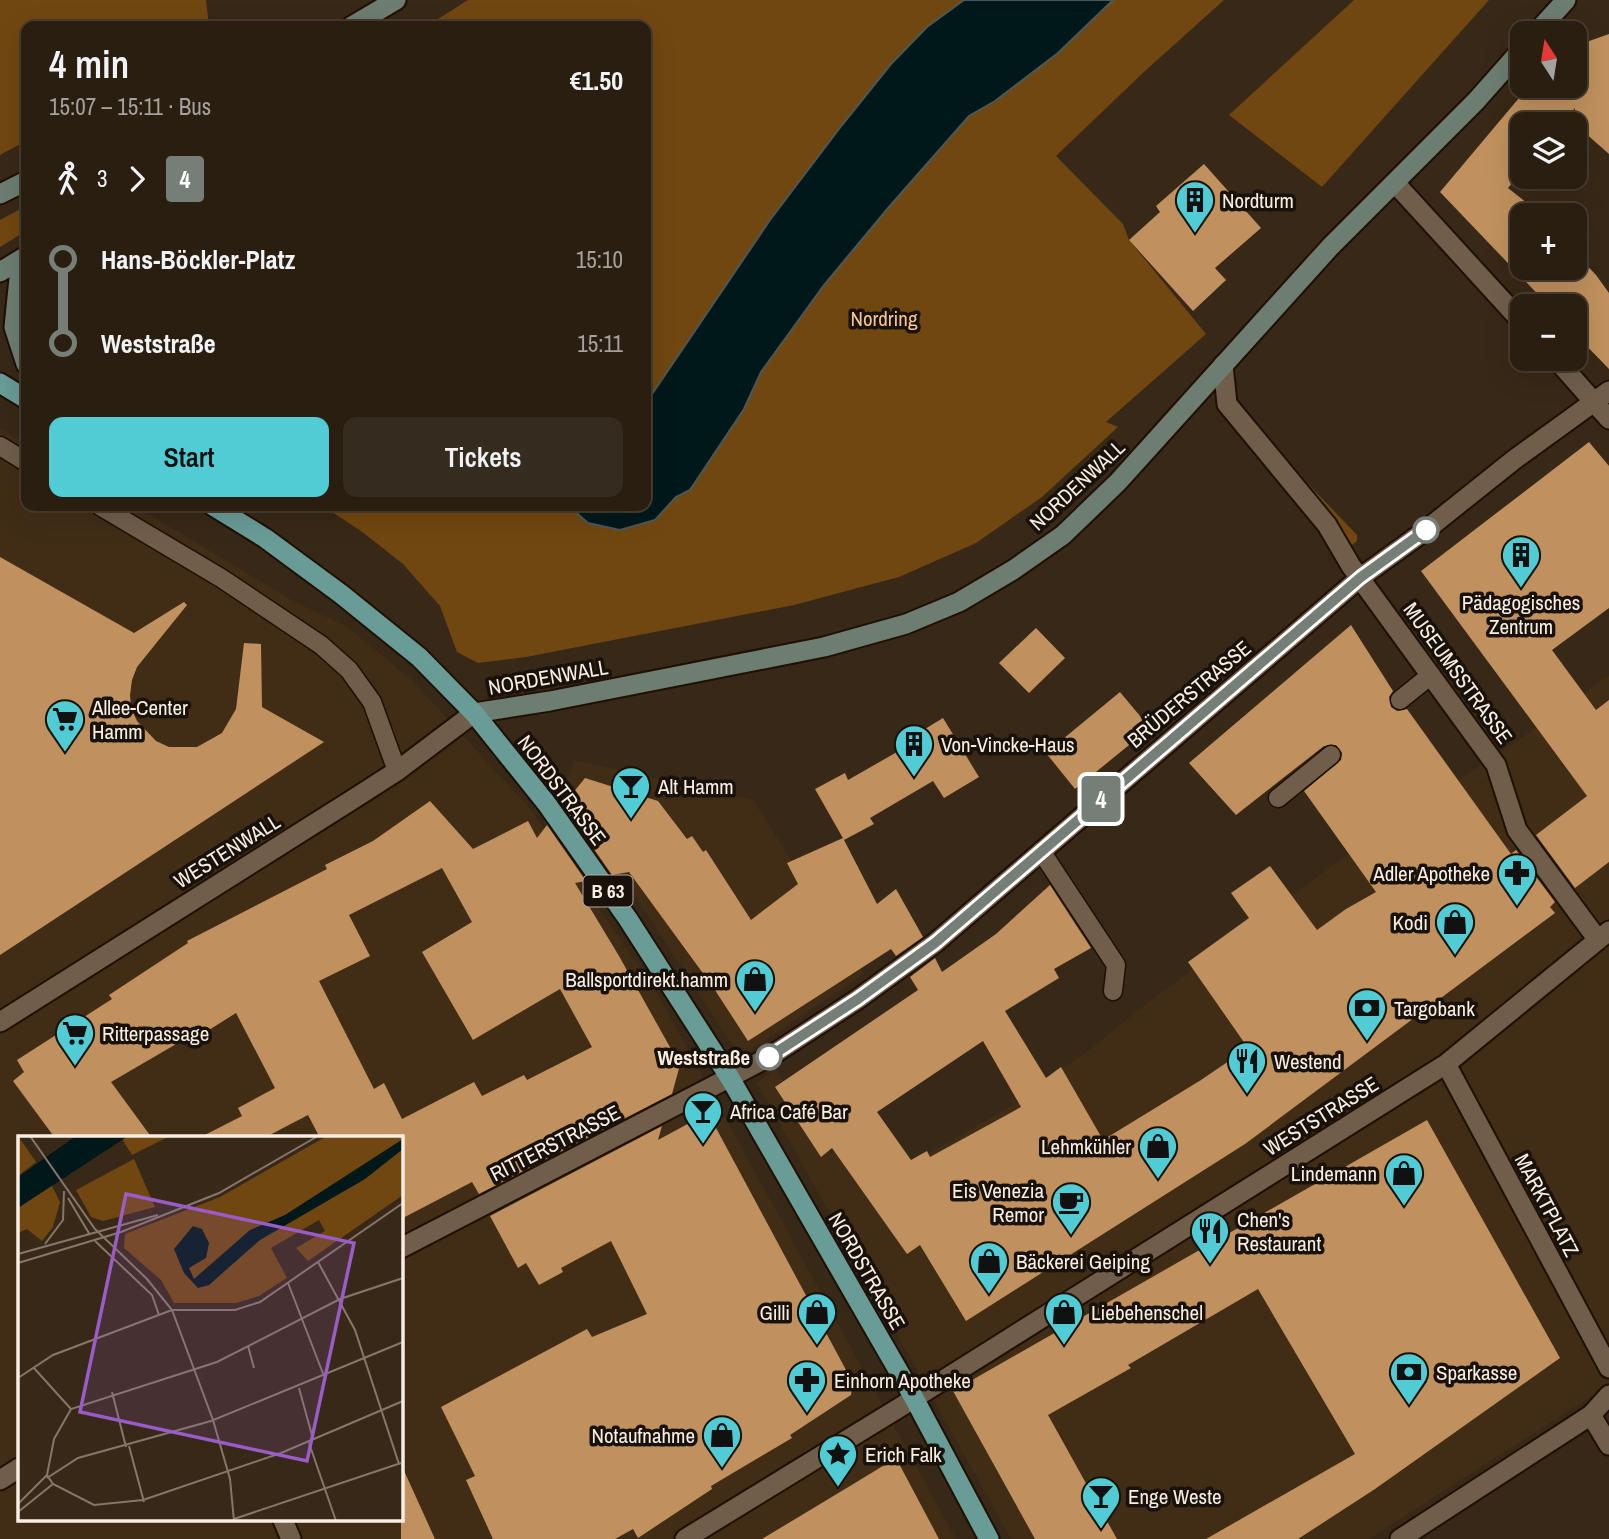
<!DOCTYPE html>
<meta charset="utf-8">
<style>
:root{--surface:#2a1e11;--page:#362b1f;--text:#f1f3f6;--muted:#a5a29f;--line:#463c31;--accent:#51ccd4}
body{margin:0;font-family:"Archivo Narrow",sans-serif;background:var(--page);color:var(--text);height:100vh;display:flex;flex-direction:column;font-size:26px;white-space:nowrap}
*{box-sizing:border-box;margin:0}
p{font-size:23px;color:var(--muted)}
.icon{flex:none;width:38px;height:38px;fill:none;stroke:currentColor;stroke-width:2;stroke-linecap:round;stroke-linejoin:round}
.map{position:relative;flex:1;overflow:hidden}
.drawer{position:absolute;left:21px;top:21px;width:630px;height:490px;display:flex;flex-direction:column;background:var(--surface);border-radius:14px;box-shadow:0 7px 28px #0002,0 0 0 2px var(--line)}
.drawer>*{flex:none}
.badge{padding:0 14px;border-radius:5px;font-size:24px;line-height:46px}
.needle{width:46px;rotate:348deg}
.tools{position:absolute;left:1510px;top:21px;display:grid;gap:14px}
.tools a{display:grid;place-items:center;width:77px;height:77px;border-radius:14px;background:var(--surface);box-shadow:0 7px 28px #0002,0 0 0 2px var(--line);font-size:35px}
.map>.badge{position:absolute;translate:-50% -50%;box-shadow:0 0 0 4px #fff}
.legs{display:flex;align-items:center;gap:10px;height:77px;padding:0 28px;font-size:23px}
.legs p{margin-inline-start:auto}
.overview{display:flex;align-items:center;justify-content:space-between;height:119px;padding:0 28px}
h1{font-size:38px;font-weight:600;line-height:52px}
.cta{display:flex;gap:14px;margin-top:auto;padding:14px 28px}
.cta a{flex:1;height:80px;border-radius:14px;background:var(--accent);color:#111;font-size:28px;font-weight:600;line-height:80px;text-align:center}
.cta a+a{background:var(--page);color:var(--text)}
ul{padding:0 28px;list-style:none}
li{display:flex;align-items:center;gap:24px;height:84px;font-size:26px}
li i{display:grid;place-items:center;width:10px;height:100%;margin:0 9px;background:currentColor}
li i::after{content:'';width:18px;height:18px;margin:-9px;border:5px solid;border-radius:50%;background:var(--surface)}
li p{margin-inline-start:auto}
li:first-child i{background:linear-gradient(#0000 50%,currentColor 0)}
li:last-child i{background:linear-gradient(currentColor 50%,#0000 0)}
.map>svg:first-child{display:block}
</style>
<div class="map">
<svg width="1609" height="1539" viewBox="0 0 1609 1539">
<rect width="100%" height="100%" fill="#382817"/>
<path fill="#412d16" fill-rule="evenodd" d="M0 428 26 443V506H135L290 599 347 627 412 680 532 811 657 993 956 1539H0ZM19 1138H401V1520H19Z
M1609 675V1385L1369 1539H1011L757 1083 775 1069 831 1153 876 1125 904 1168 1008 1108 1093 1047 1138 1010 1336 863 1536 728Z
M574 760 753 800 864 974 740 1057 643 908 563 794Z"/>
<path fill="#714711" d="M0 0H206L209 26H26V141L0 155Z
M468 0H1224L1145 71 1056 156 1123 224 1129 240 1206 334 1106 422 1118 427 1042 497 976 543 899 577 794 605 526 657 478 663 457 652 440 606 403 564 361 531 323 506H646V26H427Z
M1354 0H1489L1322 187 1229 115Z
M26 206V231L0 247V220Z
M1266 440 1357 535V541L1347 549Z"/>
<path fill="#00181a" stroke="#4b5857" stroke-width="2" d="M964 0H1113L1058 53 995 101 969 116 889 207 824 285 761 372 744 409 690 490 676 497 655 520 620 530 588 523 569 506H646V403L770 220 842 125 891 64 927 27Z"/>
<path fill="#c0915e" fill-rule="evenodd" d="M1609 34V154L1575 124V108L1562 124H1522V171L1508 188 1537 211 1540 215H1522V268H1575V253L1596 275 1609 293V369L1575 334V306H1549L1440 192 1519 98 1555 86H1575V46Z
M1204 164 1261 228 1215 268 1226 280 1193 311 1129 240 1160 212 1156 206Z
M1589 442 1609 466V608L1552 650 1596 710 1609 700V862L1575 888 1536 835 1587 796 1421 571Z
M0 557 134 633 184 602 187 605 137 667 132 680 130 695 131 708 137 721 156 741 169 747H197L222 733 236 709 244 643 261 644 262 707 324 742 0 955Z
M1351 625 1393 691 1389 697 1391 707 1397 711 1407 709 1511 854 1516 850 1555 902 1550 907 1555 913 1245 1144 966 1321 920 1245 907 1254 832 1148 821 1157 775 1087 918 990 910 977 935 958 942 972 996 934 1050 885 1091 948 1054 969 1059 978 1005 1011 1046 1078 1061 1067 1103 1140 1201 1080 1248 1048 1188 962 1249 918 1231 893 1270 866 1317 930 1346 909 1376 892 1304 791 1341 760 1342 753 1336 745 1324 746 1236 815 1189 763ZM983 1041 1021 1107 930 1157 927 1151 911 1160 877 1112Z
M1036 628 1065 658 1029 693 999 663Z
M1120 692 1150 728 1075 789 1046 753Z
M943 718 979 777 944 798 933 781 870 818 874 824 844 840 815 789 845 773 848 780 911 744 907 740Z
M585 778 658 801 687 839 692 836 703 852 706 850 751 920 798 884 787 863 843 838 877 904 896 889 923 937 896 956 891 949 748 1041 713 987 629 872 612 875 563 805Z
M430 801 473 849 528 821 537 838 547 825 586 881 575 883 619 956 680 1065 672 1094 479 1194 472 1182 401 1219V1138H320L308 1115 264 1138H199L242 1116 238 1108 275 1088 236 1013 193 1040 190 1036 111 1082 152 1138H55L13 1081 24 1072 17 1060 112 999 109 995 188 943 187 941 327 869 325 865 373 841ZM442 868 472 922 422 952 473 1040 560 989 592 1047 527 1080 524 1075 482 1096 474 1082 402 1119 384 1083 374 1089 319 981 370 956 349 915Z
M708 1113 853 1383 851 1395 790 1435 792 1438 711 1486 712 1489 638 1538 633 1529 615 1539H493L466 1480 475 1476 441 1407 587 1329 592 1337 647 1314 611 1241 561 1268 563 1272 539 1285 526 1263 518 1268 490 1216 662 1126 658 1140Z
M1427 1120 1560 1358 1375 1489 1298 1539H1206L1355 1454 1258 1289 1128 1365 1131 1368 1048 1415 1117 1539H1035L953 1391Z
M896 1458 939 1539H762L850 1486Z
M401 1464 435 1539H401Z"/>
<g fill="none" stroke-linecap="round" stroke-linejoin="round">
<g stroke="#1f1002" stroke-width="21">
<path id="service" d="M0 446 26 462
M100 506 221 578 321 645 349 670 372 702 397 771
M1400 700 1431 675
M1278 798 1331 755
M1041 851 1116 965 1113 991"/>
</g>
<g stroke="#1f1002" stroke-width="23">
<path id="pedestrian" d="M1223 365 1227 404 1327 525 1351 566 1496 765 1517 830 1598 940
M1446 1064 1609 1368
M1591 1415 1609 1445
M283 1520 291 1539
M685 1539 902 1406 1446 1064 1609 931"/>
</g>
<g stroke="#1f1002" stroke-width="23">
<path id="minor" d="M1395 183 1522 322
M1556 359 1609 419
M0 1022 355 798 397 771 474 713
M401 1248 769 1057 858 999 935 943 1361 577 1426 530 1515 459 1609 391
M0 1480 19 1468"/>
</g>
<g stroke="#1f1002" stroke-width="23">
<path id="tertiary" d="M1400 1539 1591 1415 1609 1395"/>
</g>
<g stroke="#1f1002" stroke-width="23">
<path id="secondary" d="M352 26 396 0
M1536 33 1566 0
M0 194 26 181
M21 259 14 327 26 364
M0 272 26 256
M474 713 550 701 824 647 906 624 959 602 1013 570 1063 535 1118 482 1330 247 1476 101 1522 49"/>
</g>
<g stroke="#1f1002" stroke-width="23">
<path id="primary" d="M0 383 26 399
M213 506 265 538 341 594 419 657 474 713 547 804 628 919 730 1078 914 1398 989 1539"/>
</g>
<use href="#service" stroke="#705e4b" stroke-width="18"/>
<use href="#pedestrian" stroke="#705e4b" stroke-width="19"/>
<use href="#minor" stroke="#705e4b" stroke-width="19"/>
<use href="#tertiary" stroke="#705e4b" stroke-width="19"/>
<use href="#secondary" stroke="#6d7d71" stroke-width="19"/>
<use href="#primary" stroke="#699b97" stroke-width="19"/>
</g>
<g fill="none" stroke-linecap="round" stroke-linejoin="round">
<g stroke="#fff" stroke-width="16">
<path id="line-1" d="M769 1057 858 999 935 943 1361 577 1426 530"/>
</g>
<use href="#line-1" stroke="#757f77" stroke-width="10"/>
</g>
<defs>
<g id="building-pin" transform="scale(2.0125)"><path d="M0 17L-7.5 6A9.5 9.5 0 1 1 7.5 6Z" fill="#51ccd4" stroke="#19120b"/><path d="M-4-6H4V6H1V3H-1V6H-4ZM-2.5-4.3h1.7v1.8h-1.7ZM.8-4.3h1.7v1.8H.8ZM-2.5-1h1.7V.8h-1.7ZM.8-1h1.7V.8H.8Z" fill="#111"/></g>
<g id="supermarket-pin" transform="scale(2.0125)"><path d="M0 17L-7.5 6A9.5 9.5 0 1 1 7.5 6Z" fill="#51ccd4" stroke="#19120b"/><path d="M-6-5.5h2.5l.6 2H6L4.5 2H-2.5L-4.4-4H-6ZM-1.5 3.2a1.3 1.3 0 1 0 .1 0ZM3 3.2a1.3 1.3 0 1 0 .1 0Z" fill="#111"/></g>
<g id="bar-pin" transform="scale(2.0125)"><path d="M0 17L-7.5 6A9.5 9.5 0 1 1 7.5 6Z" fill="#51ccd4" stroke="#19120b"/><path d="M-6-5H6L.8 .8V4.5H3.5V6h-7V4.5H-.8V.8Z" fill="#111"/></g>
<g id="pharmacy-pin" transform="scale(2.0125)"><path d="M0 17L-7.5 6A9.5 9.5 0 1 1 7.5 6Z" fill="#51ccd4" stroke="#19120b"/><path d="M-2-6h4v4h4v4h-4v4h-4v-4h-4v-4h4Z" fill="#111"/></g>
<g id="shop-pin" transform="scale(2.0125)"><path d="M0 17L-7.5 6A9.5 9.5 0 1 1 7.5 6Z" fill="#51ccd4" stroke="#19120b"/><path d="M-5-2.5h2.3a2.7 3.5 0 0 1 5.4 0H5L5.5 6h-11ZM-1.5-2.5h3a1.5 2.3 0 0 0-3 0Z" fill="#111"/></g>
<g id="bank-pin" transform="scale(2.0125)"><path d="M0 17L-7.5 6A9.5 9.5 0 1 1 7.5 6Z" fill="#51ccd4" stroke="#19120b"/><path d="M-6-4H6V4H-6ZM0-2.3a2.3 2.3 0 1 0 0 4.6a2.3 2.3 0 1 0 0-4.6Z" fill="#111"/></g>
<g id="restaurant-pin" transform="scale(2.0125)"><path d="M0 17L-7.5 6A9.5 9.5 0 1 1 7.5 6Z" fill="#51ccd4" stroke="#19120b"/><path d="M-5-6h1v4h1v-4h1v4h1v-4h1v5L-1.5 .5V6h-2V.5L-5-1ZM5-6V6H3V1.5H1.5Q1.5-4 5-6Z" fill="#111"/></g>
<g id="cafe-pin" transform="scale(2.0125)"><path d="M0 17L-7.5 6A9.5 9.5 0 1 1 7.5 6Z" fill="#51ccd4" stroke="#19120b"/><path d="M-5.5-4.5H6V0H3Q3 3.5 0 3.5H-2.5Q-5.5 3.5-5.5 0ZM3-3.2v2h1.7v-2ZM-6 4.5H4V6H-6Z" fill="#111"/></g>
<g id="sight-pin" transform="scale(2.0125)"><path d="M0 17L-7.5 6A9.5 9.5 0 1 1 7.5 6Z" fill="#51ccd4" stroke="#19120b"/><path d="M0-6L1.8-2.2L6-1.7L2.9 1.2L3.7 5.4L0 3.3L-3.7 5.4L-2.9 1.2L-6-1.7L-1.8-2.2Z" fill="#111"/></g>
</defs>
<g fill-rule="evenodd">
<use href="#building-pin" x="1195" y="200"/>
<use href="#building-pin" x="1521" y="555"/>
<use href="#supermarket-pin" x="65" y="719"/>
<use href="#building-pin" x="914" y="744"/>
<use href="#bar-pin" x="631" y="786"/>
<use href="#pharmacy-pin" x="1517" y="873"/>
<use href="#shop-pin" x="1455" y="922"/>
<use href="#shop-pin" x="755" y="979"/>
<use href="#bank-pin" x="1367" y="1008"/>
<use href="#supermarket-pin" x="75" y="1033"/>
<use href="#restaurant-pin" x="1247" y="1061"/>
<use href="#bar-pin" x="703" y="1111"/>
<use href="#shop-pin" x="1158" y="1146"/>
<use href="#shop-pin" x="1404" y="1173"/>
<use href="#cafe-pin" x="1071" y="1202"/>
<use href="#restaurant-pin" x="1210" y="1231"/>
<use href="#shop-pin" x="989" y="1261"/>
<use href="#shop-pin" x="817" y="1312"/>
<use href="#shop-pin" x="1064" y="1312"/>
<use href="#bank-pin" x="1409" y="1372"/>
<use href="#pharmacy-pin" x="807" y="1380"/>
<use href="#shop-pin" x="722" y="1435"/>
<use href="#sight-pin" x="838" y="1454"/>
<use href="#bar-pin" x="1101" y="1496"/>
</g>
<g fill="#fff" stroke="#757f77" stroke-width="3.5">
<circle cx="1426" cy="530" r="12"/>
<circle cx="769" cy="1057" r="12"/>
</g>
<g text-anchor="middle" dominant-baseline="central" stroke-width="7" stroke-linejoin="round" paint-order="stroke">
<rect fill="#19120b" stroke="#b6aca3" stroke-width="2" x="583.5" y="875.5" width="49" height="31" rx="5"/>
<g font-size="19" font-weight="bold" fill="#f9eee4">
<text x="608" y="891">B 63</text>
</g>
<g font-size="21" fill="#f9eee4" stroke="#19120b" text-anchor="start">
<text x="1222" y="200">Nordturm</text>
<text x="1521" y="602" text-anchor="middle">Pädagogisches<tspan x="1521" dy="24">Zentrum</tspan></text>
<text x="92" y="707">Allee-Center<tspan x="92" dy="24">Hamm</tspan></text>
<text x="941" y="744">Von-Vincke-Haus</text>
<text x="658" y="786">Alt Hamm</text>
<text x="1490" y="873" text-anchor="end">Adler Apotheke</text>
<text x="1428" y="922" text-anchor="end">Kodi</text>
<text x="728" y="979" text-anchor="end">Ballsportdirekt.hamm</text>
<text x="1394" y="1008">Targobank</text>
<text x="102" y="1033">Ritterpassage</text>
<text x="1274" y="1061">Westend</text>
<text x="730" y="1111">Africa Café Bar</text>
<text x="1131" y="1146" text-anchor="end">Lehmkühler</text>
<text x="1377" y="1173" text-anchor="end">Lindemann</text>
<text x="1044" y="1190" text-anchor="end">Eis Venezia<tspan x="1044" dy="24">Remor</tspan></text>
<text x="1237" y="1219">Chen's<tspan x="1237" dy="24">Restaurant</tspan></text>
<text x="1016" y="1261">Bäckerei Geiping</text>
<text x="790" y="1312" text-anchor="end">Gilli</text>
<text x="1091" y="1312">Liebehenschel</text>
<text x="1436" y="1372">Sparkasse</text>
<text x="834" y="1380">Einhorn Apotheke</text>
<text x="695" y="1435" text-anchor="end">Notaufnahme</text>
<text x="865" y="1454">Erich Falk</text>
<text x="1128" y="1496">Enge Weste</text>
</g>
<g font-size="21" fill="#fbc68d" stroke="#19120b">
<text x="884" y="318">Nordring</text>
</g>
<g font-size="21" fill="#f9eee4" stroke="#19120b">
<text transform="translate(1077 485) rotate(-43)">NORDENWALL</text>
<text transform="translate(1458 673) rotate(54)">MUSEUMSSTRASSE</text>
<text transform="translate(548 677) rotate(-10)">NORDENWALL</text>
<text transform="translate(1189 694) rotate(-40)">BRÜDERSTRASSE</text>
<text transform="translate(562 790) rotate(53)">NORDSTRASSE</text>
<text transform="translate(227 851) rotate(-32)">WESTENWALL</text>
<text transform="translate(1321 1116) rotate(-32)">WESTSTRASSE</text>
<text transform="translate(555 1143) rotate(-27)">RITTERSTRASSE</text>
<text transform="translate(1547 1205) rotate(62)">MARKTPLATZ</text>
<text transform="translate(867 1271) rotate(60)">NORDSTRASSE</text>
</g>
<g font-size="21" font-weight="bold" fill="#f9eee4" stroke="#19120b" text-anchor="end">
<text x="750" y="1057">Weststraße</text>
</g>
</g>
<g transform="translate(18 1136)">
<rect width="385" height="385" fill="#382817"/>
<path d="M0 0 18 26 0 40ZM110 0H152L114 19 104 3ZM309 0H385V59L290 125 278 112 307 95 301 84 253 112 269 142 241 160 218 167H156L143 144 106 112 107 98 202 61ZM116 23 137 71 85 85 73 81 58 54ZM33 48 42 66 35 91 24 105 9 93 0 97V72Z" fill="#714711"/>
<path d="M58 0H110L0 72V41ZM385 3V13L347 43 242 104 191 149 180 152 166 137 156 113 175 90 184 93 191 107 188 122 171 132 176 143 232 94 267 79Z" fill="#00181a"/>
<path fill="none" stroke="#857769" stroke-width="2" d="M12 0 77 93 129 143 154 174 195 284 212 343 216 385M50 62 72 99M77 105 134 159 141 179M27 108 45 84 46 55M0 118 140 79M300 126 337 194 381 328M0 127 103 96 201 57 300 0M385 142 322 163 199 226 53 273 36 303 29 339 35 348 76 369 125 364 263 317 385 265M270 147 306 240M154 174H217L242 166 385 67M230 210 236 232M15 231 53 273M0 242 35 219 154 174M281 252 295 303M94 256 108 311M291 307 318 385M111 310 126 366M29 342 60 322 193 285 385 206M0 368 29 339M0 376 35 348M216 383 383 327"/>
<path fill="#9a5cc8" fill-opacity="0.15" stroke="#9a5cc8" stroke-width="3.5" d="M108 58 336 107 289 325 62 276Z"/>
<rect width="385" height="385" fill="none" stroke="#f9eee4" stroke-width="3.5"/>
</g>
</svg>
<div class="tools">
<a><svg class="needle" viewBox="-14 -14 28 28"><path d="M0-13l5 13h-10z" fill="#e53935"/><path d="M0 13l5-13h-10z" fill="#a5a29f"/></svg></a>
<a><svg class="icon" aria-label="layers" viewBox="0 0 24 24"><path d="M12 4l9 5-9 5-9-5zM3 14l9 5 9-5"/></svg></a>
<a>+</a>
<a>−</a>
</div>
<b class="badge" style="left:1101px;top:799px;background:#757f77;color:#fff">4</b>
<section class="drawer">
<div class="overview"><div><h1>4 min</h1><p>15:07 – 15:11 · Bus</p></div><b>€1.50</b></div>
<div class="legs"><svg class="icon" aria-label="walk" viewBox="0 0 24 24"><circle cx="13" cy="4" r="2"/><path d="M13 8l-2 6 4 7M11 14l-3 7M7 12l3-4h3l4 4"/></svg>3<svg class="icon" aria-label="forward" viewBox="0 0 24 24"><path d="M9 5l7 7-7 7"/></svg><b class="badge" style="background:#757f77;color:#fff">4</b></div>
<ul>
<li><i style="color:#757f77"></i><b>Hans-Böckler-Platz</b><p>15:10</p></li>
<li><i style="color:#757f77"></i><b>Weststraße</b><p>15:11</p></li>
</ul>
<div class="cta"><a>Start</a><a>Tickets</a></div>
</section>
</div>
